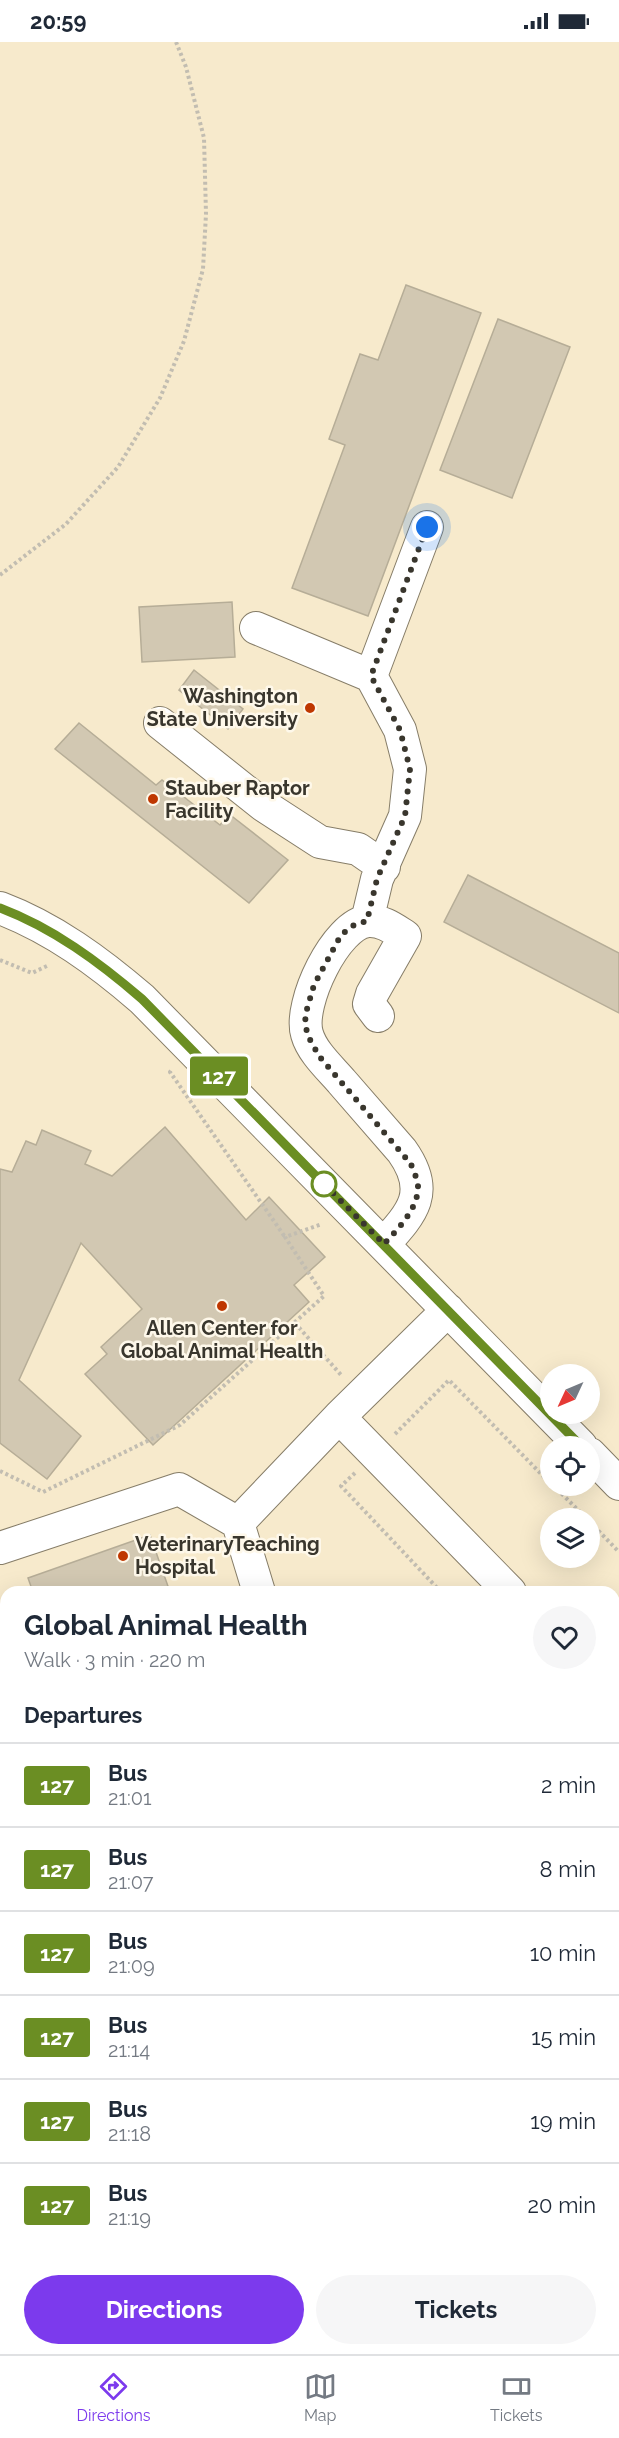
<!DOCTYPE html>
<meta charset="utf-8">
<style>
:root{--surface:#fff;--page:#f6f6f7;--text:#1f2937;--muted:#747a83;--line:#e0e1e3;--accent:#7c3aed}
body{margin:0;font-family:Raleway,sans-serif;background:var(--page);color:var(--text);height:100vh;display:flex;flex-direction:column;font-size:22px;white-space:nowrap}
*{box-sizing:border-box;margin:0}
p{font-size:20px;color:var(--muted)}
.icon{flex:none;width:33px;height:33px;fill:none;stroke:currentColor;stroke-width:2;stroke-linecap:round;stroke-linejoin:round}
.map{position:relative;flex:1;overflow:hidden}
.panel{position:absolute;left:0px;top:1544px;width:620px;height:770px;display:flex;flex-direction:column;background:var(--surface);border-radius:18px 18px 0 0;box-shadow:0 6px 24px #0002}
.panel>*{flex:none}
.badge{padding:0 12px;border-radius:4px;font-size:21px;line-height:39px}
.needle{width:39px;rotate:226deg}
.controls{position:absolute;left:540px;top:1322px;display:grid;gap:12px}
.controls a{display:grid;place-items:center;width:60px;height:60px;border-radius:50%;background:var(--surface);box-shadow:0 6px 24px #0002;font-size:30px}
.you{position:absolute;width:30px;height:30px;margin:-15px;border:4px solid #fff;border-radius:50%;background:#1a73e8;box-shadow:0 0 0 9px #1a73e833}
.map>.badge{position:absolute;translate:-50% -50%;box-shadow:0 0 0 3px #fff}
h2{padding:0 24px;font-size:22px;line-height:54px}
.round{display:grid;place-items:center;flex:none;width:63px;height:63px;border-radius:32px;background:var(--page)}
.head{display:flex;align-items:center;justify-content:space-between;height:102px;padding:0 24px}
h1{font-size:28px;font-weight:700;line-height:45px}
.primary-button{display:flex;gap:12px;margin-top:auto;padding:12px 24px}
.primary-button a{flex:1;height:69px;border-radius:36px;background:var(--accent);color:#fff;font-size:24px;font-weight:700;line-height:69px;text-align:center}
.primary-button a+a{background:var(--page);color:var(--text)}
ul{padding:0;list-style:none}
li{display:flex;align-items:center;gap:18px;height:84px;padding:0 24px;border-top:2px solid var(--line)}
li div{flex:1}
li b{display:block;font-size:22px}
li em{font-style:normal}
li .badge{min-width:66px;font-weight:700;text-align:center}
.status{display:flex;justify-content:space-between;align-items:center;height:42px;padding:0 30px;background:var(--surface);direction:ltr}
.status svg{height:16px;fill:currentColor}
.menu{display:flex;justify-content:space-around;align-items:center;height:84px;border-top:2px solid var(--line);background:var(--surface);font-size:16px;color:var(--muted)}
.menu a{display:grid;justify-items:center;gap:3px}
.menu .current{color:var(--accent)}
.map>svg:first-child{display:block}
</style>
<div class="status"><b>20:59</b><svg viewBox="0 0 49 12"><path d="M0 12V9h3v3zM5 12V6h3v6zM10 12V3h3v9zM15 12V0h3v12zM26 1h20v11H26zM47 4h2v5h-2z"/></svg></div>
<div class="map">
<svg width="619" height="2312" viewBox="0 0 619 2312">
<rect width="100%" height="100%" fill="#fef8ea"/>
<path fill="#f7eacc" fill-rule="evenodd" d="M0 0H619V2312H0ZM550 1332H590V1371H550ZM550 1404H590V1443H550ZM550 1476H590V1515H550ZM6 1550H614V2307H6Z"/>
<path fill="#b7d6ba" d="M619 1854V1934L614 1931V1858Z"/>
<path fill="#d2c8b2" stroke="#b6ad97" stroke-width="1.5" d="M406 243 481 271 368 574 292 546 345 403 329 397 360 312 378 318Z
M498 277 570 305 512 456 440 428Z
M232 560 235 615 142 620 139 565Z
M194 628 243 667 228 687 179 648Z
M79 681 156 743 162 738 220 783 229 772 288 818 249 861 55 707Z
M468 833 619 911V971L444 880Z
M165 1085 246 1178 269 1155 325 1215 294 1243 309 1260 153 1403 85 1332 107 1312 101 1305 142 1267 81 1201 19 1338 81 1394 47 1437 0 1401V1127L12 1130 26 1099 36 1103 42 1088 91 1109 85 1122 112 1134Z
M150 1493 170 1550H33L28 1536Z
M6 1667V2003L0 2005V1669Z
M614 1948 619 1952V2032L614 2029Z
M6 2062V2090L0 2095V2067Z
M0 2179 6 2187V2307H79L82 2312H0Z
M158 2307H434L428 2312H152Z"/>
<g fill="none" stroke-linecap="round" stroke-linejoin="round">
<g stroke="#867d68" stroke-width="34">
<path id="minor" d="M256 586 371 634
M160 681 263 763 320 800 358 807 384 825
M0 866C53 886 99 920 142 957L581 1404
M367 879 377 837 405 774 410 727 400 688 371 634 427 485
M378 974 369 962 372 952 405 894C394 887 382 878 368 879 336 882 298 962 307 992 312 1010 330 1026 342 1040 362 1063 382 1086 402 1109 431 1150 413 1170 384 1202
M339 1375 510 1550
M590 1412 619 1442
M0 1506 179 1447 238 1481
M259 1550 238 1481 339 1375 448 1268
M614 1826 619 1824
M112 2312 118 2307"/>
</g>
<path stroke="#c2bdb1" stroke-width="4" stroke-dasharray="3 3" stroke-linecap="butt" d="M0 533 66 482 118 425 160 356 184 299 203 227 206 172 204 96 186 25 176 0
M0 918 32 931 49 923
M171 1029 170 1030 285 1195
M295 1281 341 1333
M395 1392 449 1338 550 1441
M0 1429 43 1450 180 1383 324 1254 285 1195 322 1182
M355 1431 341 1444 441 1550
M553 1443 586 1476
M590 1480 619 1510
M614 1756 619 1751
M0 2038 5 2045 0 2049"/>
<use href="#minor" stroke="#fff" stroke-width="32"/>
</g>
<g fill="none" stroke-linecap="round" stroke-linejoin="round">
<g stroke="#fff" stroke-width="14">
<path id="line" d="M0 866C53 886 99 920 142 957L581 1404"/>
</g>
<use href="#line" stroke="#6b8e23" stroke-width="9"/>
<path stroke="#39362d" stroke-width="6" stroke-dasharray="0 10.8" d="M324 1142 321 1139 384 1202C398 1187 418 1167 418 1145 418 1137 413 1129 411 1122L319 1014 307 992 305 974 314 943 341 893 354 883 367 879 377 837 405 774 410 727 400 688 371 634 427 485"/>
</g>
<g fill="#bf3700" stroke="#fef8ea" stroke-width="2">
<circle cx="310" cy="666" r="6"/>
<circle cx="153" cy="757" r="6"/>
<circle cx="222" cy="1264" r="6"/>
<circle cx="123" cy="1514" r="6"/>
</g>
<circle fill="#fff" stroke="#6b8e23" stroke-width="3" cx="324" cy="1142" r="12"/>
<g text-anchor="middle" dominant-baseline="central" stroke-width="5" stroke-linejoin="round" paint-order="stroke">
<g font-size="20" font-weight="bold" fill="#39362d" stroke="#fef8ea" text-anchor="start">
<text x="298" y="654" text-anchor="end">Washington<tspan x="298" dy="23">State University</tspan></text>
<text x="165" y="746">Stauber Raptor<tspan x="165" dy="23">Facility</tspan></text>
<text x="222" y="1286" text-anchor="middle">Allen Center for<tspan x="222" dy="23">Global Animal Health</tspan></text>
<text x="135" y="1502">VeterinaryTeaching<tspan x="135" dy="23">Hospital</tspan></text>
</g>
</g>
</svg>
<div class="controls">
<a><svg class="needle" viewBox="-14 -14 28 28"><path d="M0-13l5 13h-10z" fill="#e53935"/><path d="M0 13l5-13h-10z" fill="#747a83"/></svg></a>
<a><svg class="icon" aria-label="locate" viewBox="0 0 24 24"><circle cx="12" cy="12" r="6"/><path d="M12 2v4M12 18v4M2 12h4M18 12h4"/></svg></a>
<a><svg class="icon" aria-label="layers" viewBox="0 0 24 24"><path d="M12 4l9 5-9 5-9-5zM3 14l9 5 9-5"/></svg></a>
</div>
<div class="you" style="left:427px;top:485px"></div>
<b class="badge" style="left:219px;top:1034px;background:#6b8e23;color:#fff">127</b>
<section class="panel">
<div class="head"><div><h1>Global Animal Health</h1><p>Walk · 3 min · 220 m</p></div><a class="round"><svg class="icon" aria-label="heart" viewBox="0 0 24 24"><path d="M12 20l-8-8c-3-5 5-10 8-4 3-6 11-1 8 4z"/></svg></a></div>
<h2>Departures</h2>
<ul>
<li><span class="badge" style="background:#6b8e23;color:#fff">127</span><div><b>Bus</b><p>21:01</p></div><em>2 min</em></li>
<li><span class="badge" style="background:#6b8e23;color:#fff">127</span><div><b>Bus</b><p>21:07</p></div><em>8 min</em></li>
<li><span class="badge" style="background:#6b8e23;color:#fff">127</span><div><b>Bus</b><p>21:09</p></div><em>10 min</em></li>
<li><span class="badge" style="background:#6b8e23;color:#fff">127</span><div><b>Bus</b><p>21:14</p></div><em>15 min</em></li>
<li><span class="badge" style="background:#6b8e23;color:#fff">127</span><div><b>Bus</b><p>21:18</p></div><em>19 min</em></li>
<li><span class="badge" style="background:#6b8e23;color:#fff">127</span><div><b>Bus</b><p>21:19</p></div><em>20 min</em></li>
</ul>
<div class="primary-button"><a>Directions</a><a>Tickets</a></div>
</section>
</div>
<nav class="menu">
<a class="current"><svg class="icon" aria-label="directions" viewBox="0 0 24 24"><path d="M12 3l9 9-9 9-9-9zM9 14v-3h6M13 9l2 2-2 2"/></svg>Directions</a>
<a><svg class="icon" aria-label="map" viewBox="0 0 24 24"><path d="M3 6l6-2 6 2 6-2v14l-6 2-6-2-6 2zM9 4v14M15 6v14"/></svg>Map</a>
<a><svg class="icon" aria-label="tickets" viewBox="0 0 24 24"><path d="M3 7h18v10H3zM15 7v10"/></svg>Tickets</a>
</nav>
